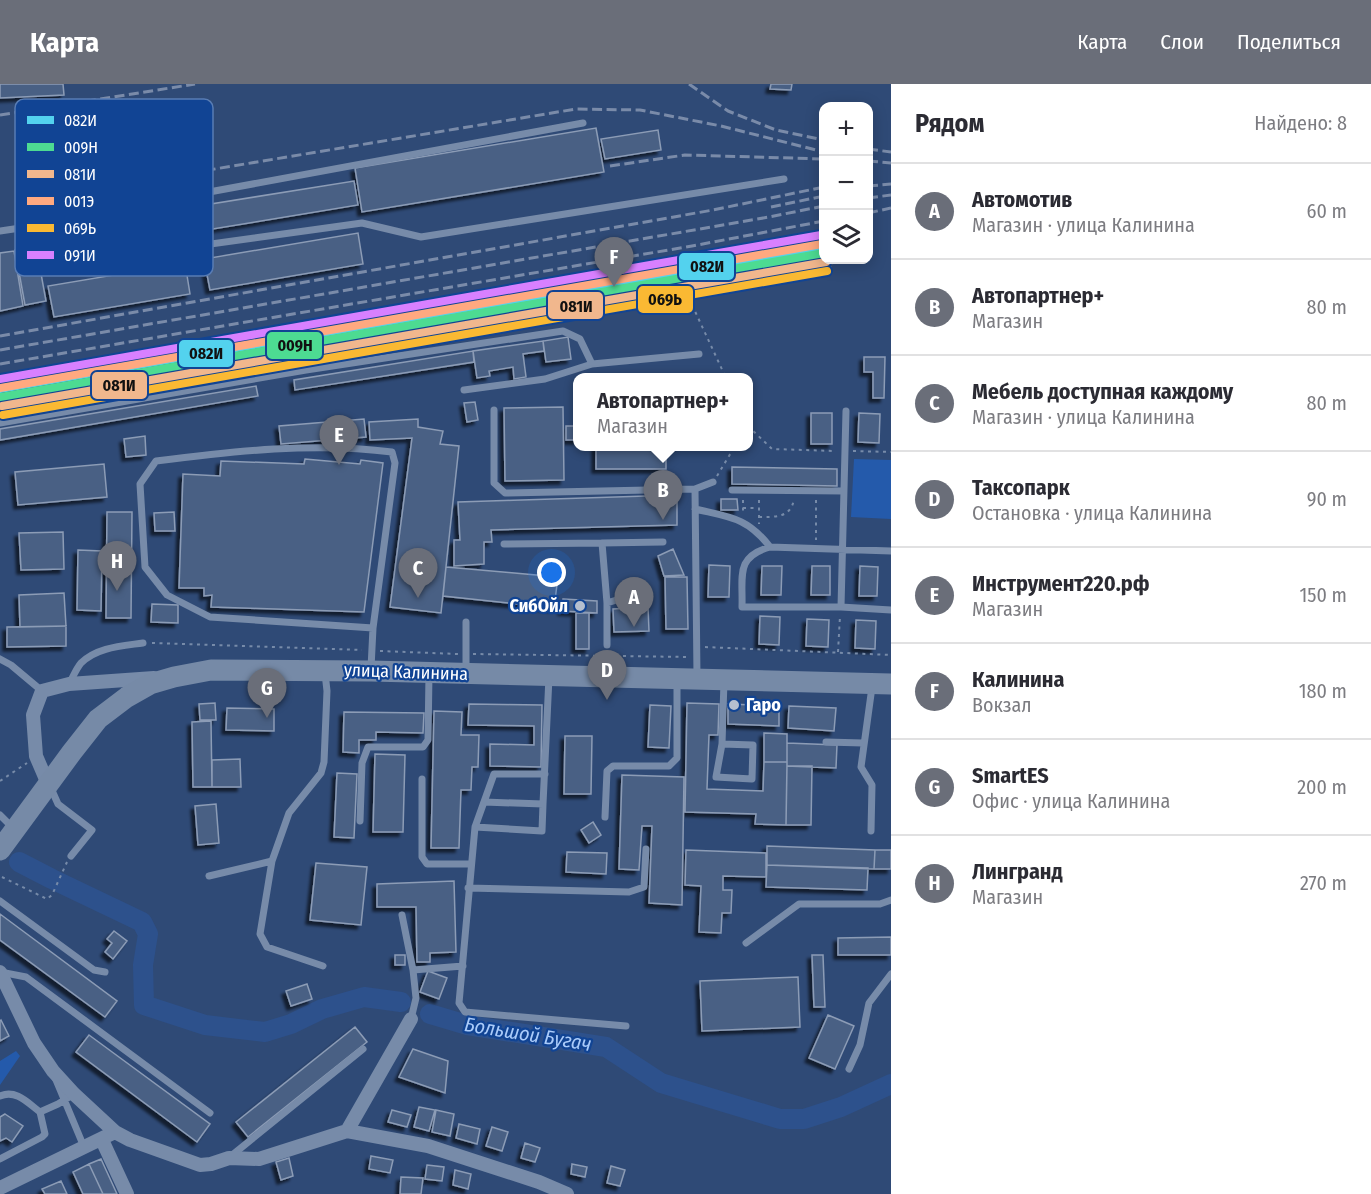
<!DOCTYPE html>
<html lang="ru">
<meta charset="utf-8">
<style>
body{margin:0;font-family:"Fira Sans Condensed",sans-serif;background:#f2f2f3;color:#2b2b33}
.controls{position:absolute;right:18px;top:18px;display:grid;overflow:hidden;border-radius:12px;box-shadow:0 3px 15px #0003}
.controls button{width:54px;height:54px;display:grid;place-items:center;padding:0;border:0;border-bottom:2px solid #e1e1e2;background:#fff;color:#2b2b33;font:30px sans-serif}
.you{position:absolute;left:552px;top:489px;width:21px;height:21px;margin:-15px;border:4px solid #fff;border-radius:50%;background:#1a73e8;box-shadow:0 0 0 9px #1a73e833}
.badge{display:grid;place-items:center;width:39px;height:39px;border-radius:50%;background:#6a6e79;color:#fff;font-size:20px;font-weight:700}
.pin{position:absolute;translate:-50% -50px;filter:drop-shadow(0 2px 3px #0008)}
.pin::after{content:'';position:absolute;top:32px;width:21px;height:18px;background:inherit;clip-path:polygon(0 0,100% 0,50% 100%)}
.popup{position:absolute;left:573px;top:289px;width:180px;height:78px;box-sizing:border-box;display:grid;place-content:center;border-radius:12px;background:#fff;filter:drop-shadow(0 2px 4px #0005);font-size:20px;white-space:nowrap;color:#7c7c81}
.popup b{font-size:22px;color:#2b2b33}
.popup::after{content:'';position:absolute;left:50%;top:100%;margin-left:-12px;border:12px solid transparent;border-top-color:#fff}
.list{margin:0;padding:0;list-style:none}
h2{display:flex;justify-content:space-between;align-items:center;height:78px;margin:0;padding:0 24px;font-size:26px}
h2 small{font-size:20px;font-weight:400;color:#7c7c81}
.list li{display:grid;grid-template-columns:39px 1fr auto;gap:18px;align-items:center;box-sizing:border-box;height:96px;padding:0 24px;border-top:2px solid #e1e1e2}
.list b{display:block;font-size:22px;white-space:nowrap}
.list p{margin:0;font-size:20px;white-space:nowrap;color:#7c7c81}
.list em{font-size:20px;font-style:normal;color:#7c7c81}
.icon{flex:none;width:33px;height:33px;fill:none;stroke:currentColor;stroke-width:2;stroke-linecap:round;stroke-linejoin:round}
.map{position:relative;flex:none;width:891px;height:1110px;overflow:hidden}
header{display:flex;align-items:center;gap:36px;box-sizing:border-box;height:84px;padding:0 30px;background:#6a6e79;color:#fff}
header strong{font-size:28px}
nav{display:flex;gap:33px;margin-inline-start:auto;font-size:21px}
main{display:flex}
aside{flex:1;background:#fff}
.map>svg:first-child{display:block}
</style>
<header>
<strong>Карта</strong>
<nav><a>Карта</a><a>Слои</a><a>Поделиться</a></nav>
</header>
<main>
<div class="map">
<svg width="891" height="1110" viewBox="0 0 891 1110">
<defs>
<filter id="shadow"><feDropShadow dx="-4" dy="4" stdDeviation="1.5" flood-color="#0009"/></filter>
</defs>
<rect width="100%" height="100%" fill="#2f4a76"/>
<path fill="#245aab" d="M854,375L891,376V435L851,433Z
M16,967L20,972L0,1001V977Z"/>
<g fill="none" stroke-linecap="round" stroke-linejoin="round">
<path stroke="#2d518c" stroke-width="20" d="M19,778L52,795L142,838L148,850L143,881L144,921L205,941L265,948L291,940L322,925L364,913L401,918
M430,930L467,941L606,963L661,999L780,1035H804L841,1023L891,1000"/>
</g>
<path fill="#4a6184" stroke="#8c9cb6" stroke-width="1.5" filter="url(#shadow)" d="M0,0H63L64,11L0,14Z
M771,0H792L791,6L770,5Z
M596,44L604,88L362,128L355,84Z
M658,46L661,66L605,75L601,55Z
M354,97L358,121L115,161L111,136Z
M358,149L363,180L210,206L204,175Z
M36,162L46,217L25,221L15,166Z
M14,167L23,222L0,227V169Z
M185,179L190,210L54,233L48,202Z
M568,253L571,275L546,278L543,257Z
M543,257L544,267L523,270L526,293L514,295L513,283L489,287L490,292L477,294L473,267Z
M473,267L474,278L295,306L294,296Z
M864,273H885L884,314H873V288H864Z
M256,302L258,312L0,356V345Z
M475,318L478,336L467,338L464,319Z
M563,323L564,396L505,397L504,324Z
M811,329H832V360H811Z
M859,329L880,330L879,359L858,358Z
M364,335L366,353L281,360L279,342Z
M418,335V343L443,347L440,360L459,362L441,529L390,523L412,354L370,356L369,338Z
M566,342H578V356H566Z
M145,352L146,371L126,373L124,355Z
M596,362H666V385H596Z
M305,375L360,380L361,376L383,379L364,528L211,523L212,511L204,512V504H179L183,390L220,392L221,377L304,380Z
M104,380L107,413L18,421L15,388Z
M732,383L837,385V402L732,400Z
M677,411V441L491,446L492,458H484V480L454,482V456H460L458,418Z
M721,415H737L738,426H721Z
M107,428H132L131,534H106Z
M174,428L175,447H155L154,429Z
M63,448L64,485L21,486L19,449Z
M673,465L684,491L664,492L658,472Z
M78,466L102,467L101,527L77,526Z
M709,481L730,482L729,513H708Z
M762,482H782L781,511H761Z
M812,482H830V511H811Z
M860,482L878,483L877,512H859Z
M446,483L558,493L554,524L443,512Z
M665,493H687L688,545H666Z
M64,509L66,542L20,543L19,511Z
M563,515L597,517V529L562,527Z
M152,520L178,521V539L151,538Z
M648,523L649,547L614,548L613,525Z
M576,529H589V565H576Z
M760,532L780,533L779,561L759,560Z
M807,535L829,536L828,563L806,562Z
M856,536L876,537L875,565L855,564Z
M66,542V562L7,563V543Z
M215,619L216,636H200L199,620Z
M687,619L719,620L718,651H709L707,705L763,707L764,678H787L786,741L755,740L756,730L685,728Z
M469,620L542,621L541,683L490,682V660L534,661V642L468,641Z
M728,620L779,622V642L728,640Z
M650,621L671,622L669,664L648,663Z
M789,622L836,624L834,647L788,644Z
M227,624L274,625V647L226,646Z
M434,627L462,628L461,651H479L478,683H472L471,706H461L459,764H431Z
M344,628L424,629L423,649L376,648V656H359V669L343,668Z
M211,637L212,703H193L192,638Z
M764,649L787,650V678H764Z
M565,652H592L591,710H564Z
M787,659L837,661L836,684L787,682Z
M375,670L405,671L403,748H373Z
M240,675L241,703H212V676Z
M787,682H812L811,741H786Z
M337,689L357,690L354,754L334,753Z
M622,691L684,693L682,821L649,819L652,742H642L639,786L619,785Z
M216,720L219,759L198,761L195,722Z
M593,738L601,751L589,759L581,746Z
M767,762L875,766L874,785L767,781Z
M686,766L766,769V793L723,792V806H732L731,829H722L721,849L699,848L701,802L685,801Z
M875,766H891V785H874Z
M567,768L607,769L606,790L566,788Z
M316,779L367,783L361,841L310,836Z
M767,781L868,784L867,806L766,803Z
M454,797L456,868L430,869V878H417L416,823H377V800Z
M0,830L117,917L105,933L0,856Z
M114,847L127,857L113,875L105,868L112,859L107,855Z
M891,853V871H838V854Z
M395,871H405V881H395Z
M812,871H823L825,923H814Z
M428,887L447,894L439,915L420,908Z
M798,893L800,943L702,947L700,897Z
M307,900L312,915L291,922L286,907Z
M828,931L854,942L835,985L809,974Z
M1,936L9,952L0,957V937Z
M355,943L367,958L248,1053L236,1038Z
M89,951L210,1040L197,1058L76,968Z
M413,965L448,977L445,1009L399,993Z
M419,1023L435,1026L429,1047L414,1043Z
M392,1026L411,1031L407,1043L388,1038Z
M436,1026L454,1030L450,1052L432,1048Z
M5,1030L23,1042L12,1058L6,1054L0,1057V1033Z
M459,1040L480,1045L477,1060L456,1054Z
M492,1043L508,1048L502,1067L486,1062Z
M525,1059L540,1064L535,1078L521,1074Z
M371,1072L393,1076L390,1089L369,1085Z
M289,1074L293,1092L281,1096L276,1078Z
M101,1075L117,1110H103L89,1080Z
M89,1080L103,1110H83L73,1088Z
M572,1080L587,1083L585,1093L571,1090Z
M427,1081L444,1083L442,1097L425,1095Z
M611,1082L625,1086L620,1102L607,1099Z
M455,1086L471,1090L468,1105L453,1101Z
M401,1093L423,1094L421,1110H400Z
M61,1097L67,1110H45L42,1105Z"/>
<g fill="none" stroke-linecap="round" stroke-linejoin="round">
<path stroke="#778ba9" stroke-width="2" stroke-dasharray="3 4.5" stroke-linecap="butt" d="M685,200L687,210L726,294
M437,225L790,163L824,155
M440,242L793,180L801,188L833,183L832,176
M748,342L772,365L835,367
M853,367L891,368
M717,392L732,367V362
M743,416V431
M759,416V440
M816,416V456
M743,424H758
M759,433C775,433 791,434 794,415
M152,559L362,566
M705,563L891,571
M380,567L458,570
M838,568L840,532
M473,570L689,573
M0,697L27,679
M2,793L47,815L52,811L67,778"/>
<path stroke="#778ba9" stroke-width="7" d="M47,140L106,127L583,39
M0,147L47,140L95,176L362,139L421,153L784,95
M464,306L545,295L592,280L699,270
M494,326V399L505,409L695,405L697,592
M0,339L306,286L563,247L580,255L592,280
M695,405L713,398
M732,406L844,407
M695,425C729,433 747,433 770,463
M602,459L663,458
M504,460L602,459L607,519V561
M891,467L770,463C735,473 743,492 742,523H841L891,526
M607,519L626,513
M841,523L846,327
M0,575L11,581L42,607
M371,584L373,544L395,379L392,368C315,358 234,367 156,377L140,400L145,483L167,511L210,533L373,544
M466,588V538
M69,600C73,593 76,585 81,579C97,563 122,562 143,559
M826,658L863,659
M722,660L753,661L752,695L716,693L722,660L724,597
M545,690H494L475,743L459,919L465,928L626,942
M422,695V773L427,780H471
M50,702L58,720L92,746L71,772
M484,718L543,720L549,593
M0,731L13,744
M605,733L607,687L613,682H669L677,674V599
M360,737L362,679L368,663H423L428,656L429,590
M475,743L542,747L543,720
M871,747L872,701L861,683L872,603
M209,792L272,777
M468,804L629,808L644,803L646,765
M0,817L94,886L105,888
M402,831L413,886
M746,859L799,820H880L891,816
M323,882L267,863L260,850L272,777L289,729L321,689L324,678L327,607L325,589
M0,888L26,893L210,1029
M411,935L416,914L413,886L463,882
M849,985L860,961L869,919L891,890
M56,996L84,1063
M0,1012C16,1005 28,1019 40,1028
M231,1072L363,965
M0,1075L42,1053L45,1050L40,1028L58,1020L74,1010"/>
<path stroke="#778ba9" stroke-width="14" d="M48,700L36,672L33,631L42,607L69,600L154,594
M0,888L34,959L53,987L74,1010L115,1048L130,1056L200,1081L211,1080L229,1074L259,1075L347,1047L411,935
M347,1047L428,1062L539,1098L567,1110
M102,1056L127,1110
M0,1104L115,1048"/>
<path stroke="#768aa7" stroke-width="21" d="M0,766L72,668L98,635L127,613L150,600L174,593L211,586L371,587L891,600"/>
<path stroke="#7a8ba9" stroke-width="3" stroke-dasharray="10 4.5" stroke-linecap="butt" d="M689,0L728,27L776,46L824,56
M0,31L195,0
M868,65L891,68
M868,77L891,79
M610,82L685,71L824,75
M868,102L891,100
M868,114L891,111
M34,115L576,25L640,26L721,42L824,68
M771,123L824,112
M868,129L891,124
M0,252L713,126L824,103
M0,266L769,133L824,122
M0,280L692,162L824,137"/>
<g stroke="#114494" stroke-width="12">
<path id="rail-1" d="M0,305L824,162"/>
</g>
<g stroke="#114494" stroke-width="12">
<path id="rail-2" d="M0,313L824,169"/>
</g>
<g stroke="#114494" stroke-width="12">
<path id="rail-3" d="M2,322L826,178"/>
</g>
<g stroke="#114494" stroke-width="12">
<path id="rail-4" d="M0,304L822,160"/>
</g>
<g stroke="#114494" stroke-width="12">
<path id="rail-5" d="M3,331L827,187"/>
</g>
<g stroke="#114494" stroke-width="12">
<path id="rail-6" d="M0,295L821,151"/>
</g>
<use href="#rail-1" stroke="#53d2ee" stroke-width="8"/>
<use href="#rail-2" stroke="#4ddb92" stroke-width="8"/>
<use href="#rail-3" stroke="#f1b78d" stroke-width="8"/>
<use href="#rail-4" stroke="#ffa980" stroke-width="8"/>
<use href="#rail-5" stroke="#fab933" stroke-width="8"/>
<use href="#rail-6" stroke="#d880ff" stroke-width="8"/>
</g>
<g fill="#b6c0cf" stroke="#114494" stroke-width="2">
<circle cx="580" cy="522" r="6"/>
<circle cx="734" cy="621" r="6"/>
</g>
<g text-anchor="middle" stroke-width="4.5" stroke-linejoin="round" paint-order="stroke">
<g font-size="18" font-weight="bold" fill="#fff" stroke="#114494" text-anchor="end">
<text x="568" y="528">СибОйл</text>
<text x="746" y="627" text-anchor="start">Гаро</text>
</g>
<g font-size="18" fill="#fff" stroke="#114494">
<text transform="translate(406 588) rotate(2)" y="6">улица Калинина</text>
</g>
<g font-size="20" font-style="italic" fill="#aacbfa" stroke="#114494">
<text transform="translate(528 950) rotate(9)" y="7">Большой Бугач</text>
</g>
</g>
<rect x="15" y="15" width="198" height="177" rx="9" fill="#114494" stroke="#587cb4" stroke-width="1.5"/>
<rect x="27" y="32" width="27" height="8" fill="#53d2ee"/>
<rect x="27" y="59" width="27" height="8" fill="#4ddb92"/>
<rect x="27" y="86" width="27" height="8" fill="#f1b78d"/>
<rect x="27" y="113" width="27" height="8" fill="#ffa980"/>
<rect x="27" y="140" width="27" height="8" fill="#fab933"/>
<rect x="27" y="167" width="27" height="8" fill="#d880ff"/>
<g font-size="16" fill="#fff">
<text x="64" y="42">082И</text>
<text x="64" y="69">009Н</text>
<text x="64" y="96">081И</text>
<text x="64" y="123">001Э</text>
<text x="64" y="150">069Ь</text>
<text x="64" y="177">091И</text>
</g>
<g stroke="#114494" stroke-width="2">
<rect x="678" y="168" width="57" height="29" rx="6" fill="#53d2ee"/>
<rect x="637" y="201" width="57" height="29" rx="6" fill="#fab933"/>
<rect x="547" y="207" width="57" height="29" rx="6" fill="#f1b78d"/>
<rect x="266" y="247" width="57" height="29" rx="6" fill="#4ddb92"/>
<rect x="178" y="255" width="56" height="29" rx="6" fill="#53d2ee"/>
<rect x="91" y="287" width="57" height="29" rx="6" fill="#f1b78d"/>
</g>
<g font-size="16" text-anchor="middle" font-weight="bold" fill="#111">
<text x="707" y="188">082И</text>
<text x="665" y="221">069Ь</text>
<text x="576" y="228">081И</text>
<text x="295" y="267">009Н</text>
<text x="206" y="275">082И</text>
<text x="119" y="307">081И</text>
</g>
</svg>
<div class="controls">
<button>+</button>
<button>−</button>
<button><svg class="icon" aria-label="layers" viewBox="0 0 24 24"><path d="M12 4l9 5-9 5-9-5zM3 14l9 5 9-5"/></svg></button>
</div>
<div class="you"></div>
<div class="pin badge" style="left:634px;top:543px">A</div>
<div class="pin badge" style="left:663px;top:436px">B</div>
<div class="popup"><b>Автопартнер+</b>Магазин</div>
<div class="pin badge" style="left:418px;top:514px">C</div>
<div class="pin badge" style="left:607px;top:616px">D</div>
<div class="pin badge" style="left:339px;top:381px">E</div>
<div class="pin badge" style="left:614px;top:203px">F</div>
<div class="pin badge" style="left:267px;top:634px">G</div>
<div class="pin badge" style="left:117px;top:507px">H</div>
</div>
<aside>
<h2>Рядом<small>Найдено: 8</small></h2>
<ul class="list">
<li><span class="badge">A</span><div><b>Автомотив</b><p>Магазин · улица Калинина</p></div><em>60 m</em></li>
<li><span class="badge">B</span><div><b>Автопартнер+</b><p>Магазин</p></div><em>80 m</em></li>
<li><span class="badge">C</span><div><b>Мебель доступная каждому</b><p>Магазин · улица Калинина</p></div><em>80 m</em></li>
<li><span class="badge">D</span><div><b>Таксопарк</b><p>Остановка · улица Калинина</p></div><em>90 m</em></li>
<li><span class="badge">E</span><div><b>Инструмент220.рф</b><p>Магазин</p></div><em>150 m</em></li>
<li><span class="badge">F</span><div><b>Калинина</b><p>Вокзал</p></div><em>180 m</em></li>
<li><span class="badge">G</span><div><b>SmartES</b><p>Офис · улица Калинина</p></div><em>200 m</em></li>
<li><span class="badge">H</span><div><b>Лингранд</b><p>Магазин</p></div><em>270 m</em></li>
</ul>
</aside>
</main>
